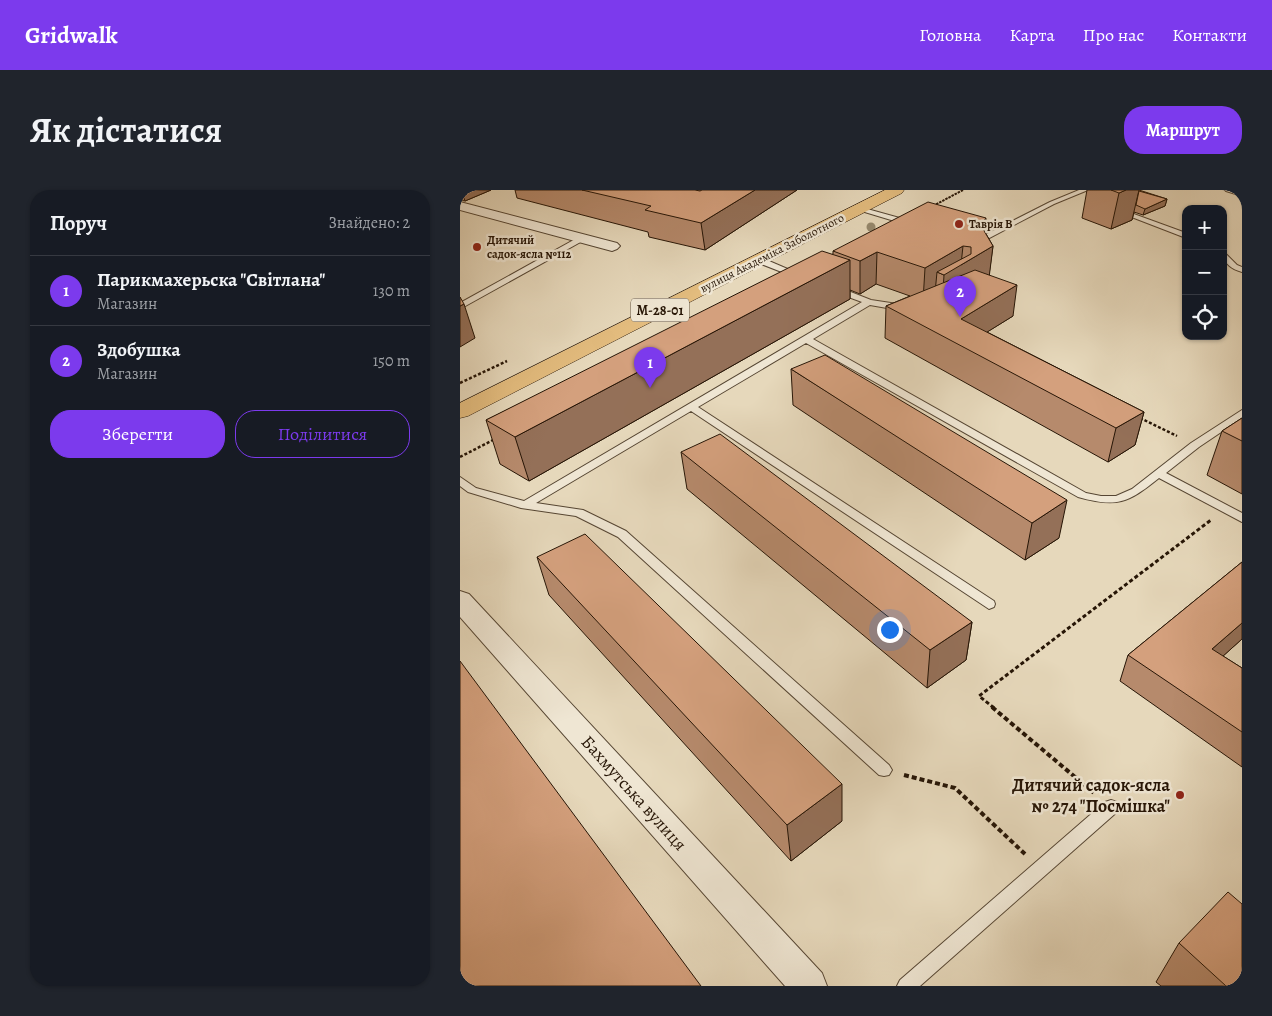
<!DOCTYPE html>
<html lang="uk">
<meta charset="utf-8">
<style>
body{margin:0;font-family:Alegreya,serif;background:#20242c;color:#f1f3f6}
.controls{position:absolute;right:15px;top:15px;display:grid;overflow:hidden;border-radius:10px;box-shadow:0 1px 4px #0004}
.controls button{width:45px;height:45px;display:grid;place-items:center;padding:0;border:0;border-bottom:1px solid #363941;background:#171b24;color:#f1f3f6;font:25px sans-serif}
.you{position:absolute;left:429px;top:439px;width:18px;height:18px;margin:-12px;border:4px solid #fff;border-radius:50%;background:#1a73e8;box-shadow:0 0 0 8px #1a73e833}
.badge{display:grid;place-items:center;width:32px;height:32px;border-radius:50%;background:#7c3aed;color:#fff;font-size:16px;font-weight:700}
.pin{position:absolute;translate:-50% -41px;filter:drop-shadow(0 1px 2px #0008)}
.pin::after{content:'';position:absolute;top:26px;width:18px;height:15px;background:inherit;clip-path:polygon(0 0,100% 0,50% 100%)}
.list{margin:0;padding:0;list-style:none}
h2{display:flex;justify-content:space-between;align-items:center;height:65px;margin:0;padding:0 20px;font-size:21px}
h2 small{font-size:16px;font-weight:400;color:#9ea1a6}
.list li{display:grid;grid-template-columns:32px 1fr auto;gap:15px;align-items:center;box-sizing:border-box;height:70px;padding:0 20px;border-top:1px solid #363941}
.list b{display:block;font-size:19px;white-space:nowrap}
.list p{margin:0;font-size:16px;white-space:nowrap;color:#9ea1a6}
.list em{font-size:16px;font-style:normal;color:#9ea1a6}
.actions{display:flex;gap:10px;padding:15px 20px}
.actions a{flex:1;padding:11px 0;border:1px solid #7c3aed;border-radius:20px;text-align:center;font-size:18px;color:#7c3aed}
.actions .main{background:#7c3aed;color:#fff}
.icon{flex:none;width:28px;height:28px;fill:none;stroke:currentColor;stroke-width:2;stroke-linecap:round;stroke-linejoin:round}
.map{position:relative;flex:none;width:782px;height:796px;overflow:hidden;border-radius:20px}
header{display:flex;align-items:center;gap:30px;box-sizing:border-box;height:70px;padding:0 25px;background:#7c3aed;color:#fff}
header strong{font-size:24px}
nav{display:flex;gap:28px;margin-inline-start:auto;font-size:18px}
.intro{display:flex;align-items:center;justify-content:space-between;box-sizing:border-box;height:120px;padding:0 30px}
h1{margin:0;font-size:35px}
.button{padding:12px 22px;border-radius:20px;background:#7c3aed;color:#fff;font-size:18px;font-weight:700}
main{display:flex;gap:30px;padding:0 30px}
aside{flex:1;background:#171b24;border-radius:20px;box-shadow:0 1px 4px #0004}
.map>svg:first-child{display:block}
</style>
<header>
<strong>Gridwalk</strong>
<nav><a>Головна</a><a>Карта</a><a>Про нас</a><a>Контакти</a></nav>
</header>
<div class="intro"><h1>Як дістатися</h1><a class="button">Маршрут</a></div>
<main>
<aside>
<h2>Поруч<small>Знайдено: 2</small></h2>
<ul class="list">
<li><span class="badge">1</span><div><b>Парикмахерьска &quot;Світлана&quot;</b><p>Магазин</p></div><em>130 m</em></li>
<li><span class="badge">2</span><div><b>Здобушка</b><p>Магазин</p></div><em>150 m</em></li>
</ul>
<div class="actions"><a class="main">Зберегти</a><a>Поділитися</a></div>
</aside>
<div class="map">
<svg width="782" height="796" viewBox="0 0 782 796">
<rect width="100%" height="100%" fill="#e6d8bb"/>
<filter id="stains"><feTurbulence type="fractalNoise" baseFrequency=".004" numOctaves="4"/><feColorMatrix values="0 0 0 0 .2 0 0 0 0 .09 0 0 0 0 .02 0 0 0 .5 -.17"/></filter>
<radialGradient id="worn" r=".72"><stop offset=".6" stop-color="#630" stop-opacity="0"/><stop offset="1" stop-color="#630" stop-opacity=".3"/></radialGradient>
<g fill="none" stroke-linecap="round" stroke-linejoin="round">
<g stroke="#564633" stroke-width="2">
<path id="lane" d="M619,0H628L594,14L516,55L509,53L590,12Z
M765,0L782,2V6L766,1Z
M400,17L454,32L455,34L451,36L398,20L396,19Z
M656,19H660L726,43V48L656,21Z
M119,47L126,49L0,119V113Z
M763,61L777,75L782,77V82C771,79 763,73 763,61Z
M296,68H302L344,86L337,88L296,72Z
M372,97H378L411,110L444,115L448,118L444,121L410,115L353,149L626,303L641,306H656L672,299L731,253L782,220V228L739,257L706,283L782,323V332L699,288C668,313 657,318 618,307L346,153L238,217L534,411L535,414L534,417L529,419L231,221L76,313L123,320L166,341L429,575L432,580L429,585L424,586L419,585L158,347L116,326L61,318L8,302L0,296V287L16,298L64,311L402,112L372,101Z
M651,610L657,612L659,617L657,622L460,796H437L440,790L645,612Z"/>
</g>
<g stroke="#564633" stroke-width="2">
<path id="street" d="M0,12L157,53L160,56L157,59L152,61L0,20Z
M0,401L9,404L362,783L367,796H325L0,427Z"/>
</g>
<g stroke="#261506" stroke-width="1">
<path id="highway" d="M425,0H444L442,3L8,226L0,228V213Z"/>
</g>
<path stroke="#261506" stroke-width="2" stroke-dasharray="2.5 1" stroke-linecap="butt" d="M473,16L503,0"/>
<path stroke="#261506" stroke-width="2.5" stroke-dasharray="3 2" stroke-linecap="butt" d="M0,193L47,171
M680,228L717,246
M0,267L35,249"/>
<path stroke="#261506" stroke-width="3" stroke-dasharray="4 2.5" stroke-linecap="butt" d="M534,518L519,506L751,330"/>
<path stroke="#261506" stroke-width="4" stroke-dasharray="5 3" stroke-linecap="butt" d="M532,517L634,603
M444,585L495,598L565,664"/>
<use href="#lane" fill="#efe6d3" fill-rule="evenodd"/>
<use href="#street" fill="#efe6d3" fill-rule="evenodd"/>
<use href="#highway" fill="#e3bc7e" fill-rule="evenodd"/>
</g>
<circle fill="#95886d" cx="411" cy="37" r="4.5"/>
<path fill="#b68a6c" stroke="#261506" d="M0,0H31L5,11L0,10Z
M55,0H337L245,60L189,47L188,42L57,8Z
M627,0H679L707,9L705,16L683,25L674,22L672,30L651,39L622,28Z
M525,42L533,56L529,85L553,126L527,142L684,222L675,255L648,272L425,148L426,116L450,106L416,94L400,104L390,100V109L69,291L40,274L26,230L373,64V61Z
M331,179L599,348L565,370L333,215Z
M782,228V304L747,285L762,241Z
M221,262L512,432L506,470L467,498L227,299Z
M77,367L382,631L331,671L89,405Z
M782,372V449L763,466L782,478V577L660,491L668,465Z
M719,753L782,796H701L696,792Z"/>
<path fill="#947058" stroke="#261506" d="M1,0H31L5,11Z
M295,0H337L245,60L241,33Z
M666,0H679L672,30L651,39L659,3Z
M707,9L705,16L683,25L685,19Z
M526,28L523,59L520,34Z
M503,56L501,75L533,56L529,88L482,118L484,85L477,82L475,103L463,111L465,78Z
M417,62L416,94L400,104V71Z
M390,70V109L69,291L55,247Z
M557,95L553,126L503,157L501,129Z
M4,114L15,148L0,157V116Z
M684,222L675,255L648,272L656,238Z
M607,310L599,348L565,370L572,333Z
M512,432L506,470L467,498L470,460Z
M782,433V449L741,486L752,459Z
M382,594V631L331,671L327,635Z"/>
<path fill="#d4a07d" stroke="#261506" d="M122,0H235L240,1L242,0H295L241,33L185,20L191,16Z
M651,0H666L659,3Z
M679,1L707,9L685,19L676,15Z
M468,12L526,28L520,34L533,56L484,85L477,82L511,64V57L503,56L465,78L417,62L400,71L373,61Z
M362,61L390,70L55,247L26,230Z
M515,80L557,95L501,129L684,222L656,238L426,116Z
M0,107L4,114L0,116Z
M365,165L607,310L572,333L331,179Z
M782,228V251L762,241Z
M260,244L512,432L470,460L221,262Z
M125,344L382,594L327,635L77,367Z
M782,372V433L752,459L782,478V542L668,465Z
M0,471L241,796H0Z
M768,702L782,714V796H766L719,753Z"/>
<g fill="#8f2418" stroke="#efe6d3" stroke-width="2">
<circle cx="499" cy="34" r="5"/>
<circle cx="17" cy="57" r="5"/>
<circle cx="720" cy="605" r="5"/>
</g>
<g text-anchor="middle" stroke-width="5" stroke-linejoin="round" paint-order="stroke">
<g font-size="12" font-weight="bold" fill="#261506" stroke="#efe6d3" text-anchor="start">
<text x="509" y="38">Таврія В</text>
<text x="27" y="54">Дитячий<tspan x="27" dy="14">садок-ясла №112</tspan></text>
</g>
<g font-size="12" fill="#261506" stroke="#efe6d3">
<text transform="translate(312 63) rotate(-27)" y="4">вулиця Академіка Заболотного</text>
</g>
<rect fill="#efe6d3" stroke="#625444" stroke-width="1" x="171" y="108.5" width="58" height="23" rx="4"/>
<g font-size="14" font-weight="bold" fill="#261506">
<text x="200" y="125">М-28-01</text>
</g>
<g font-size="18" font-weight="bold" fill="#261506" stroke="#efe6d3" text-anchor="end">
<text x="710" y="601">Дитячий садок-ясла<tspan x="710" dy="21">№ 274 "Посмішка"</tspan></text>
</g>
<g font-size="18" fill="#261506" stroke="#efe6d3">
<text transform="translate(174 603) rotate(48)" y="6">Бахмутська вулиця</text>
</g>
</g>
<rect width="100%" height="100%" filter="url(#stains)"/>
<rect width="100%" height="100%" fill="url(#worn)"/>
</svg>
<div class="controls">
<button>+</button>
<button>−</button>
<button><svg class="icon" aria-label="locate" viewBox="0 0 24 24"><circle cx="12" cy="12" r="6"/><path d="M12 2v4M12 18v4M2 12h4M18 12h4"/></svg></button>
</div>
<div class="you"></div>
<div class="pin badge" style="left:190px;top:198px">1</div>
<div class="pin badge" style="left:500px;top:127px">2</div>
</div>
</main>
